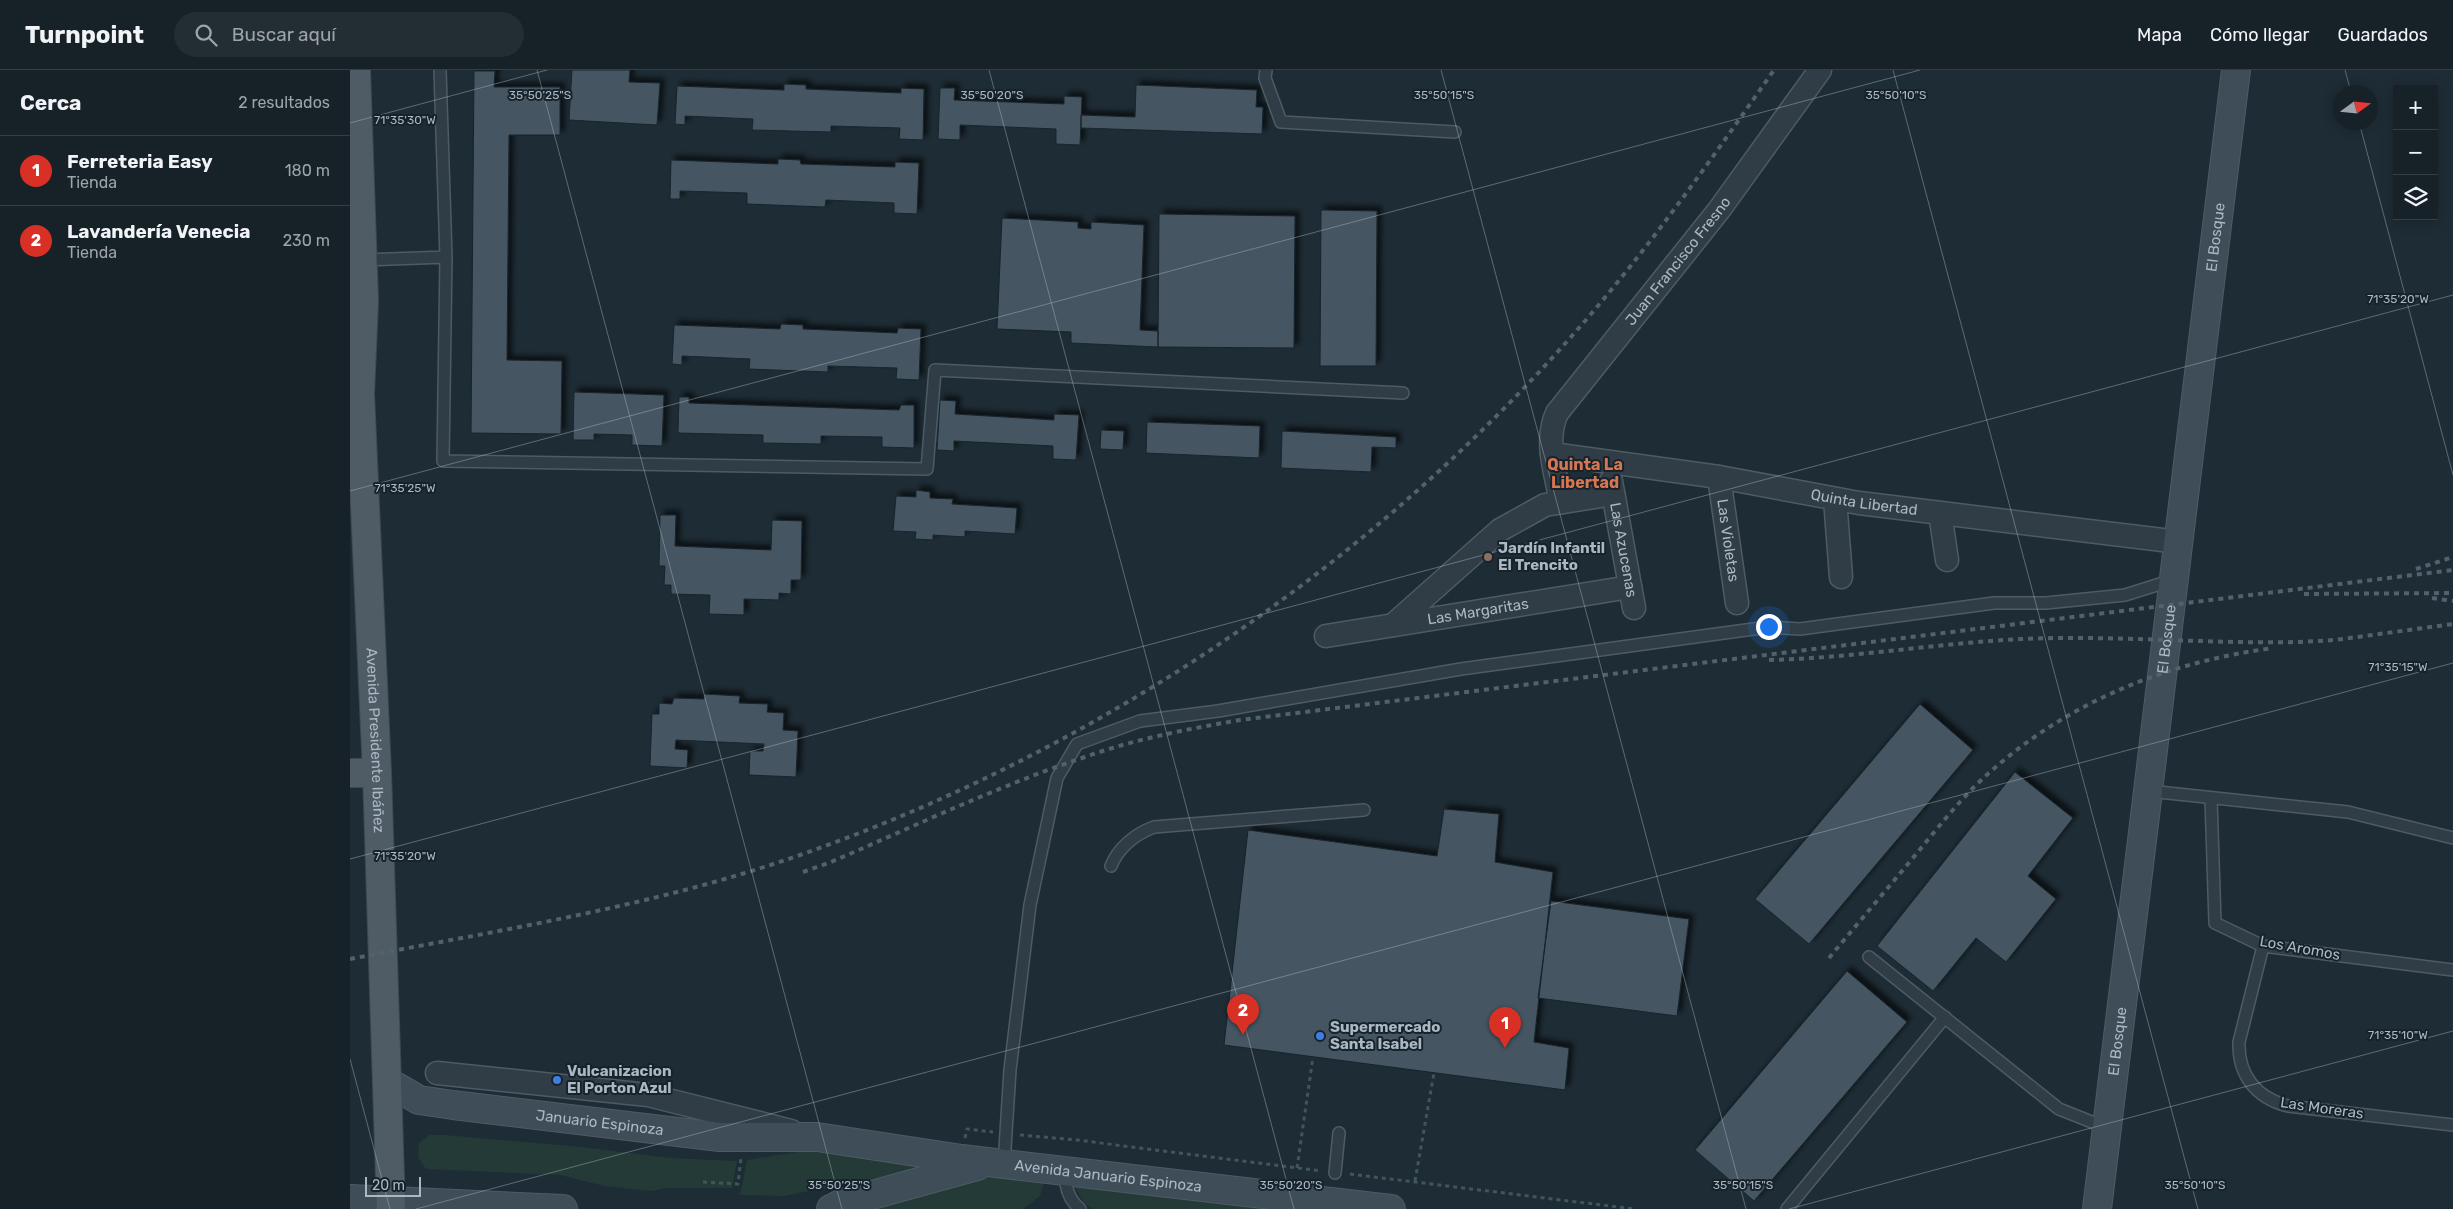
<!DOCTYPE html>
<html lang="es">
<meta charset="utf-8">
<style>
body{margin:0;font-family:Rubik,sans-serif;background:#232e34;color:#f1f3f6}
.controls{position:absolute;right:15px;top:15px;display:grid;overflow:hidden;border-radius:0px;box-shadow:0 2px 12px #0003}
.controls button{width:45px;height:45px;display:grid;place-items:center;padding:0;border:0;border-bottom:1px solid #353e45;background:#162128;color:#f1f3f6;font:25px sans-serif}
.compass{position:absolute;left:1983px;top:15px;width:45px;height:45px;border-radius:50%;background:#162128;box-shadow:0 2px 12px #0003;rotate:75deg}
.scale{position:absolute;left:15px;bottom:12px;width:56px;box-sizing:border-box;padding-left:5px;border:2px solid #aab8c4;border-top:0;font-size:14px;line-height:18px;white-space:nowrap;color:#aab8c4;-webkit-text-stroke:4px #17222a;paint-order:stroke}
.you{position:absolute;left:1418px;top:556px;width:18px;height:18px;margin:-12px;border:4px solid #fff;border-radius:50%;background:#1a73e8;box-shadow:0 0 0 8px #1a73e833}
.badge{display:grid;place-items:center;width:32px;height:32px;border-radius:50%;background:#d93025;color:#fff;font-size:16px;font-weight:700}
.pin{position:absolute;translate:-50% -41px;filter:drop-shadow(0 1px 2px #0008)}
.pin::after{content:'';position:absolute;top:26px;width:18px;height:15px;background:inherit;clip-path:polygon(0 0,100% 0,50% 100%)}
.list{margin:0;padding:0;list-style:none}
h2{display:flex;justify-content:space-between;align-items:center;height:65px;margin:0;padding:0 20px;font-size:21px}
h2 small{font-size:16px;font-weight:400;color:#9ea3a8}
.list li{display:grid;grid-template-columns:32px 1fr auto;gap:15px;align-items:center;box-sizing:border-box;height:70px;padding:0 20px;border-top:1px solid #353e45}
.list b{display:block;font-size:19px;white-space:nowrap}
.list p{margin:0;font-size:16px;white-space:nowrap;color:#9ea3a8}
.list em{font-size:16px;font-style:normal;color:#9ea3a8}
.icon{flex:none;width:28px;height:28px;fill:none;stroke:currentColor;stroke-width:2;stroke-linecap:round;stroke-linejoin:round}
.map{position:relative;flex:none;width:2103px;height:1139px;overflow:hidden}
header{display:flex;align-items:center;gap:30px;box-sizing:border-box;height:70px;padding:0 25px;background:#162128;border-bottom:1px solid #353e45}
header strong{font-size:24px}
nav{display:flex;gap:28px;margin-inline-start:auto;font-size:18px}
.search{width:350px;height:45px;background:#232e34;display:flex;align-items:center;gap:12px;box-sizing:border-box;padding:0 18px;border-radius:28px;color:#9ea3a8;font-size:19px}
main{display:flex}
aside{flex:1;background:#162128}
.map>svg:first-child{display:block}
</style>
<header>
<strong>Turnpoint</strong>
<div class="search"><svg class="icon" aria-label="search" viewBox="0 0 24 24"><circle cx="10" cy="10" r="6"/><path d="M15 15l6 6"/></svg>Buscar aquí</div>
<nav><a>Mapa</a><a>Cómo llegar</a><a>Guardados</a></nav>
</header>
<main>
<aside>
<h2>Cerca<small>2 resultados</small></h2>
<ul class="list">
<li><span class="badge">1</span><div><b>Ferreteria Easy</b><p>Tienda</p></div><em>180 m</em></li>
<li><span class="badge">2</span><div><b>Lavandería Venecia</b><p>Tienda</p></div><em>230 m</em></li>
</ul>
</aside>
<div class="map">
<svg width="2103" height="1139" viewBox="0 0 2103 1139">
<defs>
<filter id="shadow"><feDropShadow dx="4.5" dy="-4.5" stdDeviation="2.5" flood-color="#0009"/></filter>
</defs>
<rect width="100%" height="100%" fill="#1e2c35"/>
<path fill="#233a37" d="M79,1065H95L232,1077L320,1088L387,1091L382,1118H316L301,1121L254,1116L210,1105L76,1099L68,1087L69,1073Z
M454,1081L593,1095L434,1126L390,1125L397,1090Z
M659,1105L695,1109L690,1126L673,1139H486L600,1112Z
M723,1113L953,1139H743L734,1133Z"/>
<path fill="#455662" stroke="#19242c" filter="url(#shadow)" d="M222,0H280L279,12L310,13L307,55L219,50Z
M124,1H145L144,17H210V65H159L157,290L212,291L211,364L121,363Z
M434,14L456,15V19L551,23V18L574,19L573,70L549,69L550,58L481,56V62L402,60L403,49L335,46V55L325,54L327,16L434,20Z
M786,15L907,20L906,37H913L912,64L731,58V45L785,47Z
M590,18H605L604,30L714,34V26L732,27L730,75L706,74V59L610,55V70L588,69Z
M428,89L450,90L451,94L545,97V92L569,93L567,144L544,143V133L476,130L475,137L397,134V123L330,121V129H320L321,90L428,94Z
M971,140L1027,141L1026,296H970Z
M809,144L945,146L944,278L808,277Z
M652,148L728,152V158L741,159V152L794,155L790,260L808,261V277L721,273V262L647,259Z
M431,254L453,255V259L547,263L548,258L571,259L569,310L546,309L547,298L478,296V302L399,299L400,289L332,286V295L322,294L324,255L430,259Z
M224,322L314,325L312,376L282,375V365L244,364V370H223Z
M329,327H339V333L549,340L551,335H564V378L532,377V367L471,366V374L413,373V365L328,363Z
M590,330L606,331L605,344L704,350V344L729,345L726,390L703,389V376L604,371V381L587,380Z
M797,352L910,356L909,388L796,383Z
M751,360L774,361L773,380L750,379Z
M932,361L1046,367V378L1022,377L1021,402L931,398Z
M566,420L580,422V428L603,429L602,434L667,438L665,464L615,461V467L583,465V470L565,469L566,462L543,461L546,426L566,427Z
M310,445H326L325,476L421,480L422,450L452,451L451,510H441V524L429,523V530L394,529V545L359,544L360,525L321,524V515H314L315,496H309Z
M354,624L390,626L389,633L418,634L417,642L434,643L433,660L448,661L446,707L399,705L400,681H413L414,674L326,670L325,679L338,680L337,698L300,696L302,644H309V633L322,634L324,628L354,629Z
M1570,634L1623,680L1459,874L1405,829Z
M1665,702L1723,748L1678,806L1706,829L1656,892L1626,868L1583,921L1527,876Z
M1094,739L1149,744L1145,792L1203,802L1184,972L1219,978L1215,1020L874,975L898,760L1087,786Z
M1201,831L1339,849L1327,946L1188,928Z
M1497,901L1557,952L1404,1131L1345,1080Z"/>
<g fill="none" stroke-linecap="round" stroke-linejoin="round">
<g stroke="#4e5b64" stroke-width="14">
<path id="lane" d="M916,0L915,8L931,52L1105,62
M96,187L93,391L577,399L585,300L1053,323
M13,190L96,187L90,0
M1799,721L1998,742L2103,768
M1861,728L1865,853L1913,876L2103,900
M761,796C768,778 785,764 804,757L1014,740
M1913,876L1889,972C1888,1005 1906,1028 1938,1036L2103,1055
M1519,887L1709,1039L1757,1058
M654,1094L660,1000L680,835L707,708L727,674L790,651L868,641L1111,599L1418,557L1450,559L1644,533H1696L1775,525L1823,510
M714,1100C716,1116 717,1128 730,1139
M985,1103L989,1063
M1437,1139L1595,947"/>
</g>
<g stroke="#4e5b64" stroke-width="25">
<g id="street">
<path id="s1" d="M1202,384L1369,407L1509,433L1829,472"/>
<path id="s2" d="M1369,407L1387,533"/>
<path id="s3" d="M1261,411L1284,538"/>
<path d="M1485,429L1491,507"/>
<path id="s4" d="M1211,432C1206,404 1194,371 1207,343L1369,140L1470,0"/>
<path d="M1590,443L1597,490"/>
<path d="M1043,555L1150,460L1195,435L1263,424"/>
<path id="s5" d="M976,566L1280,517"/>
<path d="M87,1003L298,1025L441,1061"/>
</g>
</g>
<g stroke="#4e5b64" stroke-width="30">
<g id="secondary">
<path id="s6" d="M38,1012L69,1030L103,1035L370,1067H467L612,1089L1041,1139"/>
<path d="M0,1129L213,1139"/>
<path d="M481,1139L493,1133L627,1096"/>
<path id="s7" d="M1747,1139L1886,0"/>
</g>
</g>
<g stroke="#3d4952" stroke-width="30">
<g id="primary">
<path id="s8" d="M6,0L14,231L10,324L27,703L41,1139"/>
<path d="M0,703H27"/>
</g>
</g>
<path stroke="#415757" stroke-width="3" stroke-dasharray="4 4" stroke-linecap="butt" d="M670,1065L727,1070L971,1101
M615,1068L617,1059L643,1062
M947,1098L963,987
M1000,1104L1284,1139
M1065,1111L1084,1003
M353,1112L388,1114L391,1088"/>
<use href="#lane" stroke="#313d46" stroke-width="11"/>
<use href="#street" stroke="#313d46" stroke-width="22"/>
<use href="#secondary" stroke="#3f4d59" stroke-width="28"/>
<use href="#primary" stroke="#4f5c66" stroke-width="28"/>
<path stroke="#52626d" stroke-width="4" stroke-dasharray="5 5" stroke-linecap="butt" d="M2066,499L2103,487
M1954,524L2103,523
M2082,528L2103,531
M1419,590C1504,588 1588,573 1672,569C1764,565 1857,574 1949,572L1985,570L2103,554
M453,802L481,792C565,756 648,716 735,687C785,669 838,659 890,650L2103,500
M1479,888C1508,853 1538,818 1567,783C1586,760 1605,736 1626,715C1708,636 1811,593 1923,578
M0,889C151,860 305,836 450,785C753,679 1032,488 1241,244C1307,167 1365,84 1424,0"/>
</g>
<path fill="none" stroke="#aab8c4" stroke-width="1" stroke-opacity="0.45" d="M187,0L492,1139M639,0L944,1139M1091,0L1396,1139M1543,0L1848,1139M1995,0L2001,22M2009,52L2103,405M0,53L197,0M0,421L1570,0M0,789L2103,225M0,989L40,1139M66,1139L2103,593M1439,1139L2103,961"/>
<circle fill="#8d6e63" stroke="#17222a" stroke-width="2" cx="1138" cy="487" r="5"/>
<g fill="#3f7fe0" stroke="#17222a" stroke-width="2">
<circle cx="970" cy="966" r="5"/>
<circle cx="207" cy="1010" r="5"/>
</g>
<g text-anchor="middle" stroke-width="4" stroke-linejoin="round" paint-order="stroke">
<g font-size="15" fill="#aab8c4" stroke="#17222a">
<text dy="5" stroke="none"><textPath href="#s7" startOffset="979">El Bosque</textPath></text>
<text dy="5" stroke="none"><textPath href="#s4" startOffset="285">Juan Francisco Fresno</textPath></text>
<text dy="5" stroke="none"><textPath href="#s1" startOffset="316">Quinta Libertad</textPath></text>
<text dy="5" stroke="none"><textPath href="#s2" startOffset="64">Las Violetas</textPath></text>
<text dy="5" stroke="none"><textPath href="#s3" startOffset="70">Las Azucenas</textPath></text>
<text dy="5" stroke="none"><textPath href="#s5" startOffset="154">Las Margaritas</textPath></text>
<text dy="5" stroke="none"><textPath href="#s7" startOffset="574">El Bosque</textPath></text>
<text dy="5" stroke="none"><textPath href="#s8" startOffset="671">Avenida Presidente Ibáñez</textPath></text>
<text transform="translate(1950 878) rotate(10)" y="5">Los Aromos</text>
<text dy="5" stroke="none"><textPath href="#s7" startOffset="169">El Bosque</textPath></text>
<text transform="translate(1972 1038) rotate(8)" y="5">Las Moreras</text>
<text dy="5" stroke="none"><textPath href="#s6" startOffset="218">Januario Espinoza</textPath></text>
<text dy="5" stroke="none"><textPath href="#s6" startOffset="730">Avenida Januario Espinoza</textPath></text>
</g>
<g font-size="15" font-weight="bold" fill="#aab8c4" stroke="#17222a" text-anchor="start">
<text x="1148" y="483">Jardín Infantil<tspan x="1148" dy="17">El Trencito</tspan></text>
<text x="980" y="962">Supermercado<tspan x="980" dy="17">Santa Isabel</tspan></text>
<text x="217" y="1006">Vulcanizacion<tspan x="217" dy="17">El Porton Azul</tspan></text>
</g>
<g font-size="16" font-weight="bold" fill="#d67652" stroke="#17222a">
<text x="1235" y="400">Quinta La<tspan x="1235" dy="18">Libertad</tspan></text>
</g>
</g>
<g font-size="12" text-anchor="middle" fill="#aab8c4" stroke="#17222a" stroke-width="4" stroke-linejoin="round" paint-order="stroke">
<text x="190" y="29">35°50'25"S</text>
<text x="642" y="29">35°50'20"S</text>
<text x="1094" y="29">35°50'15"S</text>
<text x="1546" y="29">35°50'10"S</text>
<text x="55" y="54">71°35'30"W</text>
<text x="2048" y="233">71°35'20"W</text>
<text x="55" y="422">71°35'25"W</text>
<text x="2048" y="601">71°35'15"W</text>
<text x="55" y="790">71°35'20"W</text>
<text x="2048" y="969">71°35'10"W</text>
<text x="489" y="1119">35°50'25"S</text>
<text x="941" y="1119">35°50'20"S</text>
<text x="1393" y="1119">35°50'15"S</text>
<text x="1845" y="1119">35°50'10"S</text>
</g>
</svg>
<div class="controls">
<button>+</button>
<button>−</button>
<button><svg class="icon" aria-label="layers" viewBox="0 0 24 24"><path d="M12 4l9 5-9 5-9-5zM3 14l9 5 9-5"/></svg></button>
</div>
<svg class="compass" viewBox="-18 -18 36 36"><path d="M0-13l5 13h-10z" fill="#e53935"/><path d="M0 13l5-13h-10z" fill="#9ea3a8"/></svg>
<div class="scale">20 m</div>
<div class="you"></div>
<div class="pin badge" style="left:1155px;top:978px">1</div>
<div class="pin badge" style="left:893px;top:965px">2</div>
</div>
</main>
